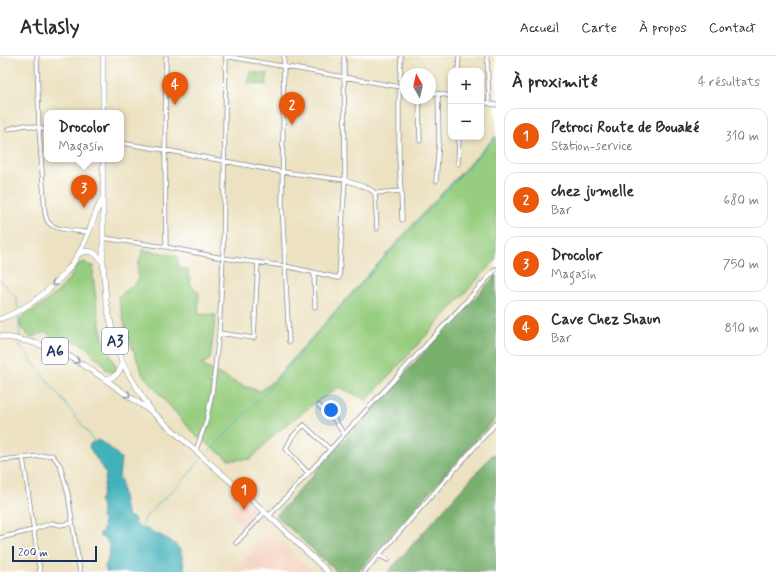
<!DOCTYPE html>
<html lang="fr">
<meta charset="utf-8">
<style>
body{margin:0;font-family:Mynerve,sans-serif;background:#f2f2f3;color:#2b2b33}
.controls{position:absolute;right:12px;top:12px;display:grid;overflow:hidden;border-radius:8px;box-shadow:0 2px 6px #0003}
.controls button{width:36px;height:36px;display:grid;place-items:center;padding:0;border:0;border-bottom:1px solid #e1e1e2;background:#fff;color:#2b2b33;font:20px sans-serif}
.compass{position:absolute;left:400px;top:12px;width:36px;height:36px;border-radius:50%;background:#fff;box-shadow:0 2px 6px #0003;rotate:352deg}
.scale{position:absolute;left:12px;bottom:10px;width:85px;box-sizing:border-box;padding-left:4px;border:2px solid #1b2f5e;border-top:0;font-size:11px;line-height:14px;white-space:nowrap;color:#1b2f5e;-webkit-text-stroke:3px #fff;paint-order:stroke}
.you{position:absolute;left:331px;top:354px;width:14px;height:14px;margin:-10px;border:3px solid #fff;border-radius:50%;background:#1a73e8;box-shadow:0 0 0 6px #1a73e833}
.badge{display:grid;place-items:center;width:26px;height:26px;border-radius:50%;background:#ea580c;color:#fff;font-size:13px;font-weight:700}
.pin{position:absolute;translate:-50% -33px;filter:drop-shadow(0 1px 2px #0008)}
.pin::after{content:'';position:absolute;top:21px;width:14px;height:12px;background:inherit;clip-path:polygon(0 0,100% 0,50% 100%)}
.popup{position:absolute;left:44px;top:54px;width:80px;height:52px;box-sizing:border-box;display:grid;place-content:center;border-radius:8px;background:#fff;filter:drop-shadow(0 1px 3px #0005);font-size:13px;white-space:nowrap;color:#7c7c81}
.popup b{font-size:15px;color:#2b2b33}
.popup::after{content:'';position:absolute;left:50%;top:100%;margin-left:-8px;border:8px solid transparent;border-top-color:#fff}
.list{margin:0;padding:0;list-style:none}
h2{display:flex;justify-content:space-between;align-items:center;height:52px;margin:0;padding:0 16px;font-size:17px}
h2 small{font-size:13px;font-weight:400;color:#7c7c81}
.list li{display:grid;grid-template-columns:26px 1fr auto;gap:12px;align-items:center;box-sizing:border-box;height:56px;margin:0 8px 8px;padding:0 8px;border:1px solid #e1e1e2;border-radius:12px}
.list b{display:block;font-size:15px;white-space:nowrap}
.list p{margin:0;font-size:13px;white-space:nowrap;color:#7c7c81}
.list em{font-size:13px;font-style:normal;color:#7c7c81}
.map{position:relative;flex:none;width:496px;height:516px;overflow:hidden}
header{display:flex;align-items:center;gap:24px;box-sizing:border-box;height:56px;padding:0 20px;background:#fff;border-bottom:1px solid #e1e1e2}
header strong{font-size:19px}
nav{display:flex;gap:22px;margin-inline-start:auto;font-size:14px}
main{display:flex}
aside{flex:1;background:#fff}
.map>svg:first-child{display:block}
</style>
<header>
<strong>Atlasly</strong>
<nav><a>Accueil</a><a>Carte</a><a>À propos</a><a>Contact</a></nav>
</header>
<main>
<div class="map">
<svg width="496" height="516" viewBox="0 0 496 516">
<rect width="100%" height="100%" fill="#fff"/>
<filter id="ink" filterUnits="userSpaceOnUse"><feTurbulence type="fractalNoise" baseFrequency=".025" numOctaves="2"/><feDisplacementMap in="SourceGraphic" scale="8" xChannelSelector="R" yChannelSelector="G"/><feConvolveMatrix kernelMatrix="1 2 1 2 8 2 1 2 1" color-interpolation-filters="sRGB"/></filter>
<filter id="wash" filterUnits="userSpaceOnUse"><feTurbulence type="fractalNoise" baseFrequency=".012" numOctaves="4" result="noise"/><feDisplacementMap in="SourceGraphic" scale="16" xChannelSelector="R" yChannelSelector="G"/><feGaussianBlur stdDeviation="0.9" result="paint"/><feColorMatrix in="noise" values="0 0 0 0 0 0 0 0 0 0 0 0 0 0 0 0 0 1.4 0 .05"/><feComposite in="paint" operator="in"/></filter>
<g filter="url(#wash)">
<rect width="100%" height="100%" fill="#ece2c1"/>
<path fill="#f5d3c1" d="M234,433L258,456L243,472L231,460V445Z
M270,477L309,512L313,516H232Z"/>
<path fill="#97cd7f" stroke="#597e6e" d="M250,16L268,18L266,29L248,27Z
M496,80V203L367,344L339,331L312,349L277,376L251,403L229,404L194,378L143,319L127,278L118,241L138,225V210L143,194L157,196L177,200L178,212L187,214L191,229L199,237L198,258L216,259L210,303L201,309L243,330L261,335L275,323L426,154Z
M84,206L88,209L94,210L93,220C96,242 98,265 104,285C107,296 114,304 117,314L114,317L106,314L101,305L94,301L87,291L79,287L64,283L62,284L61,287L59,289L55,288L49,277C40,275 38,281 30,281C26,277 19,272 20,266C21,257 35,254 42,249C55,240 71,224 77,209Z"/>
<path fill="#79b06e" stroke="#4a7066" d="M496,219V362L358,516H337L276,460L388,335Z
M496,398V516H388L492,399Z"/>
<path fill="#42b2ba" stroke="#2e708c" d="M98,384L107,389L121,402L119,422L122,424L121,427L125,452L128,460L134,462L136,469C146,473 176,484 180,494C183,500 183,509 185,516H106L105,509L107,507L110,491L106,483L100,481V477C105,473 103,470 103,464L101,462L102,450L99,444L102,440L106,418L89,391L90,388Z"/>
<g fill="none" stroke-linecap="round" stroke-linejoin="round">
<path stroke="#42b2ba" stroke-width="1" d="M0,224L17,242L18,253
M18,256L20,281
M20,286V290L90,379L94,386
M209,396L267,335L361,228L496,81
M141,472L147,459L189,418L200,405"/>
</g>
</g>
<g filter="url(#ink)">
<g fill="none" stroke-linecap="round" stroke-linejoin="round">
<g stroke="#848890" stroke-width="5">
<path id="minor" d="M37,0L39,73L45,157C46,159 46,164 48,166C55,175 78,175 88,176
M166,0L165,94L166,191L223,202L285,210L339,222L345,124L344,0
M225,0L406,32
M284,0L282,147L289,286
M487,0L489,47
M458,15L459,0
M430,36L451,40
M419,42L420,85
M481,46L496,49
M8,73L25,69L47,74
M121,87L165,94L283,116L345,124L368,132L375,137L401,135L399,102V44L401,0
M458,108L459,81
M436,125L439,85L438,38
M401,135L402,164
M375,137L377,173
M103,182L166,191
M314,216L315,251
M219,277L254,282L258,206
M319,350L334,363L344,378
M196,394L206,366L212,337L219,277L223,202L226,0
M23,402L40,516
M0,404L52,399L60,409L68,438L80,516
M308,417L286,393L292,381L304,369L330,393
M269,460L496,213
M0,482L29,475L52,467L60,469L72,467
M236,487L265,456
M379,499L388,504
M364,516L496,367"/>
</g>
<g stroke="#848890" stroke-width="6">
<path id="highway" d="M103,0V57
M103,103V206L106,245L115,286L122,305L128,317L152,356L265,456L328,516
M79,198C90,191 97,198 103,206
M0,263C29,253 64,225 79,197C89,180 93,161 102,143
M0,280C22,283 45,289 65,298C95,314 121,336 149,354
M105,323C115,322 121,316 122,306"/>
</g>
<use href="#minor" stroke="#fff" stroke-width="3.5"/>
<use href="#highway" stroke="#fff" stroke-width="5"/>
</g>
<defs><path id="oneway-chevron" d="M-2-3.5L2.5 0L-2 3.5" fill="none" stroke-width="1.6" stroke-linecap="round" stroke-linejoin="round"/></defs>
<g stroke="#8d97ae">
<use href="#oneway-chevron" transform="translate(54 228) rotate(135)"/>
<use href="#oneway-chevron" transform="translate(77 305) rotate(29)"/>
<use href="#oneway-chevron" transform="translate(128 339) rotate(36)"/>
</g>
</g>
<g text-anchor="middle" stroke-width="3.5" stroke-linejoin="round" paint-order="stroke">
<g fill="#fff" stroke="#5f6d8e" stroke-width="1">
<rect x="102" y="272" width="26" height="26" rx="3"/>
<rect x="42" y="282" width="26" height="26" rx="3"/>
</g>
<g font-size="15" font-weight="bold" fill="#1b2f5e">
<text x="115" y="290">A3</text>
<text x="55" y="300">A6</text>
</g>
</g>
</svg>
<div class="controls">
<button>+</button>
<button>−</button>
</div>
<svg class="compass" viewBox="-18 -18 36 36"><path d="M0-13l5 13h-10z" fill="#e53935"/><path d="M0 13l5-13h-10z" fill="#7c7c81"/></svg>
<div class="scale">200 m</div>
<div class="you"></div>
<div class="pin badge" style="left:244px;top:454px">1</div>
<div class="pin badge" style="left:292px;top:69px">2</div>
<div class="pin badge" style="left:84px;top:152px">3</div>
<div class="popup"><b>Drocolor</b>Magasin</div>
<div class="pin badge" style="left:175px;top:49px">4</div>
</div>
<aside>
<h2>À proximité<small>4 résultats</small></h2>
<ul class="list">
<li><span class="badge">1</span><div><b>Petroci Route de Bouaké</b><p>Station-service</p></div><em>310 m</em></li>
<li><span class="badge">2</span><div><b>chez jumelle</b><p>Bar</p></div><em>680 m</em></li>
<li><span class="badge">3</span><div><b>Drocolor</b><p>Magasin</p></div><em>750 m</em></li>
<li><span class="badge">4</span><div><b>Cave Chez Shaun</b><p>Bar</p></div><em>810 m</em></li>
</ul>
</aside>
</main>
